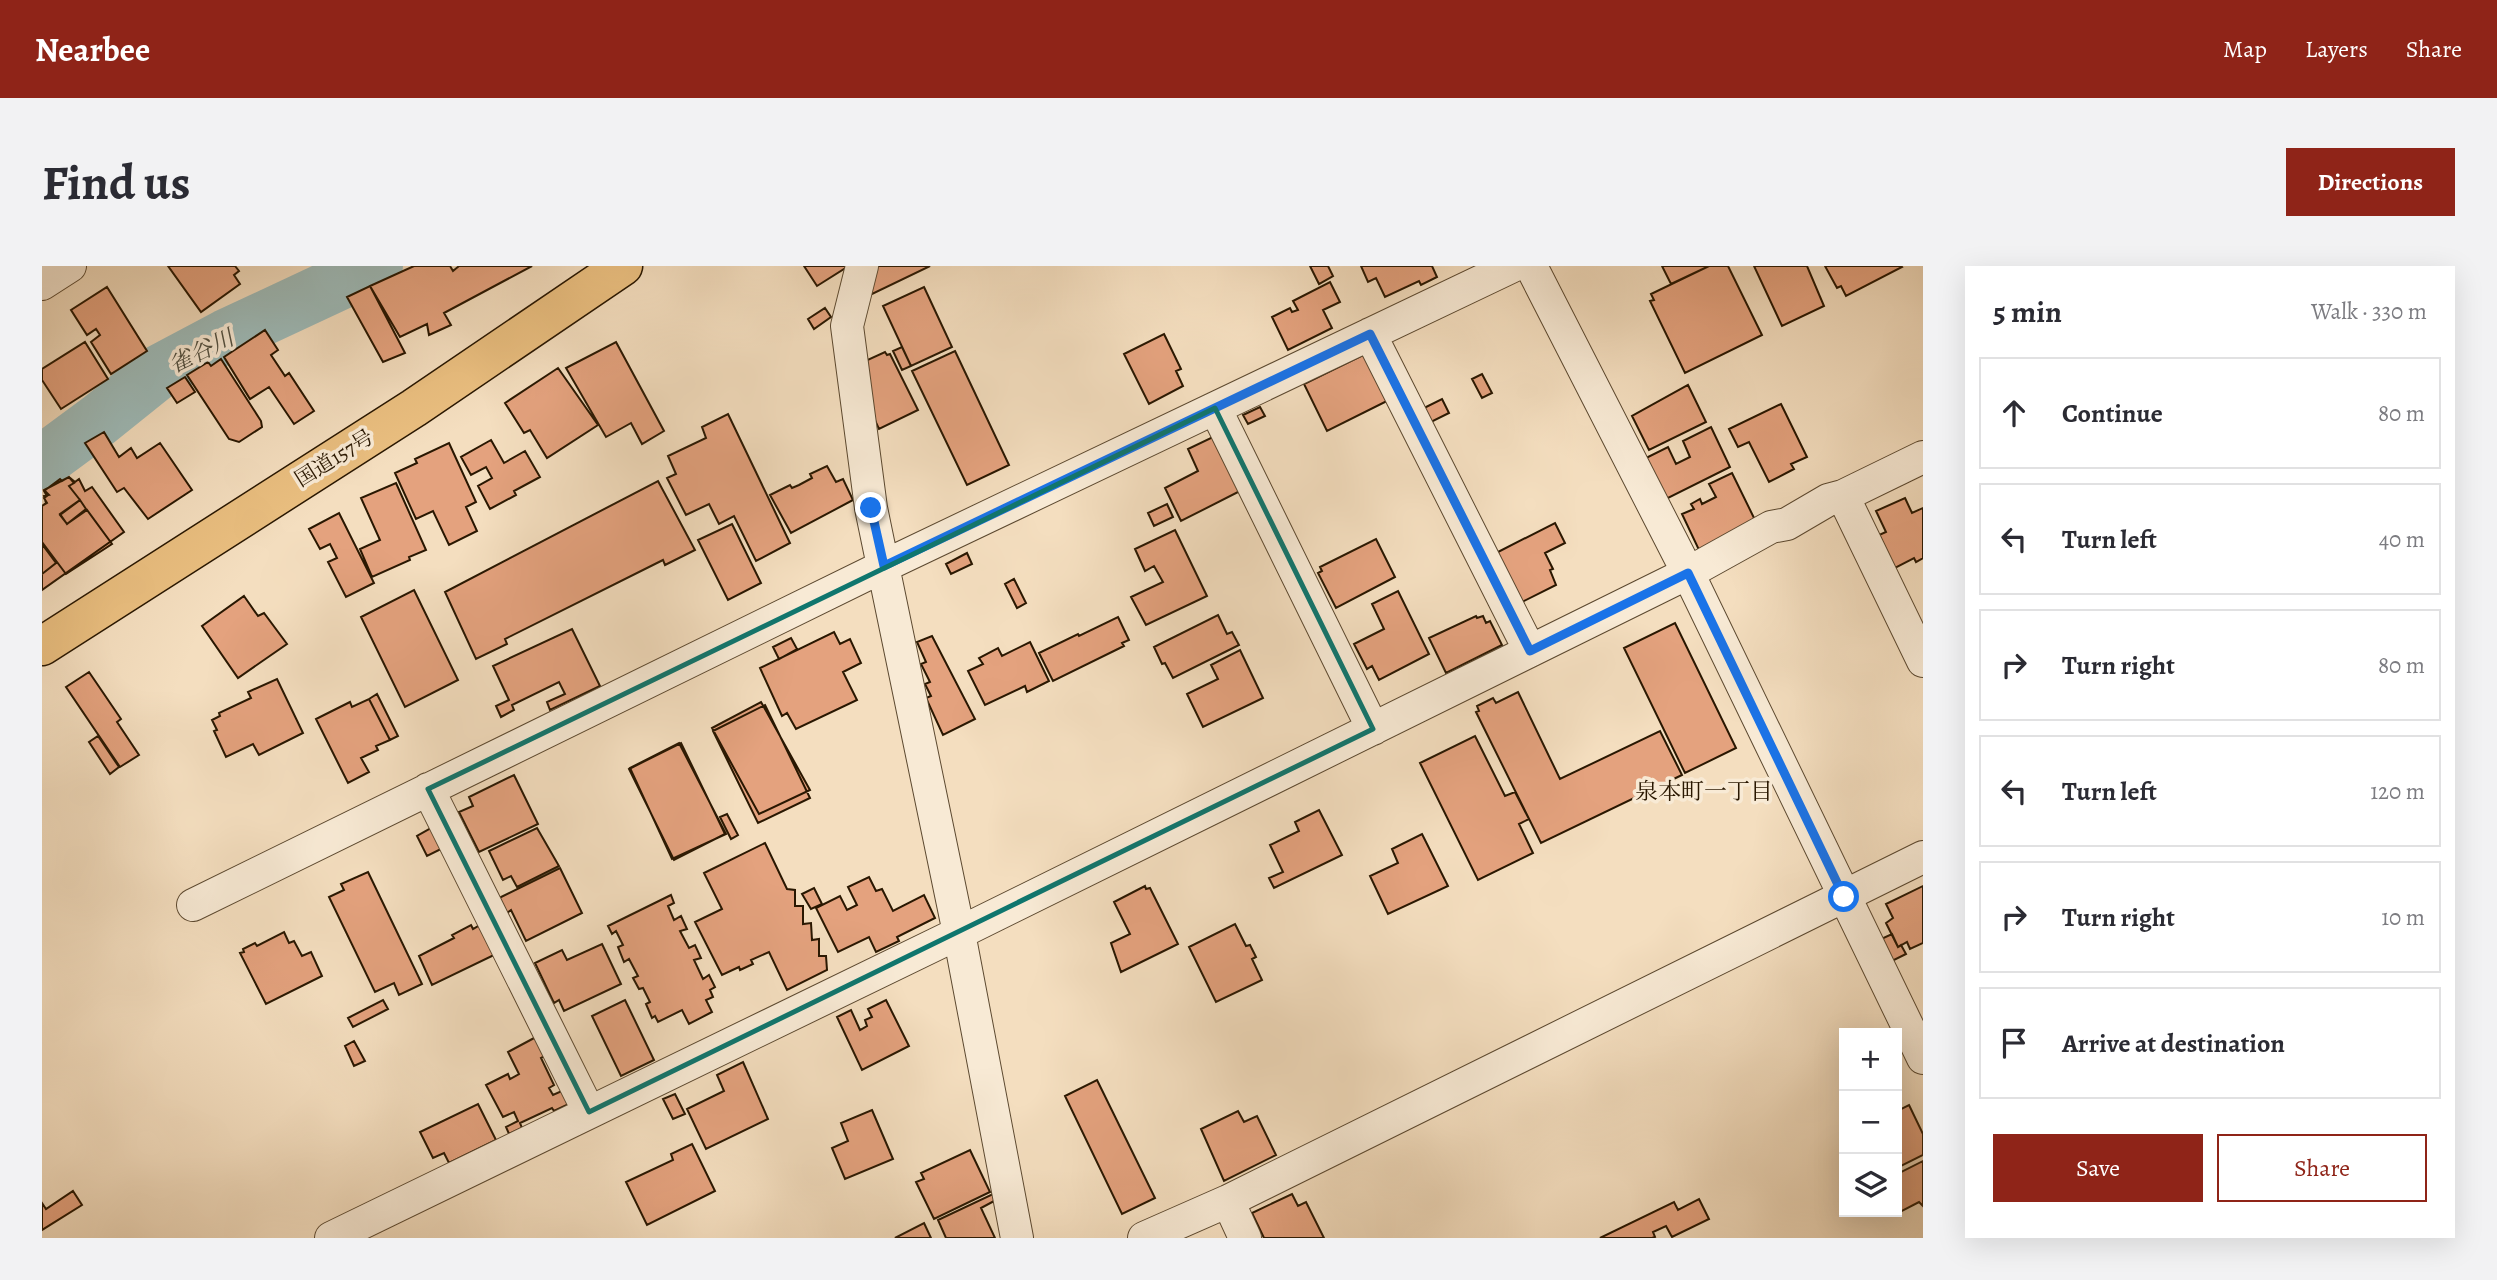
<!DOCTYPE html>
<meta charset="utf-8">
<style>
body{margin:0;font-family:Alegreya,"Noto Serif JP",serif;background:#f2f2f3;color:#2b2b33}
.controls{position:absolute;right:21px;bottom:21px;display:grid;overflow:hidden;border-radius:0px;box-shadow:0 7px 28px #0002}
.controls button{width:63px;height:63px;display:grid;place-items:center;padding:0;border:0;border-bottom:2px solid #e1e1e2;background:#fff;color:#2b2b33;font:35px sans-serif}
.stop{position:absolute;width:21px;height:21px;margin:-16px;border:5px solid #1a73e8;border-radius:50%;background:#fff}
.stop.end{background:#1a73e8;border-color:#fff;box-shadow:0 2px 7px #0008}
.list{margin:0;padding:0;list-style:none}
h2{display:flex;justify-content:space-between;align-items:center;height:91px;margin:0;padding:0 28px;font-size:30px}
h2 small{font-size:23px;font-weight:400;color:#7c7c81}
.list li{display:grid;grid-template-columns:46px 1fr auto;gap:21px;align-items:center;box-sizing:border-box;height:112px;margin:0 14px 14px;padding:0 14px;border:2px solid #e1e1e2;border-radius:0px}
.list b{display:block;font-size:26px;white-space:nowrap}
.list em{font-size:23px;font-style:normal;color:#7c7c81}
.actions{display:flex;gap:14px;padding:21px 28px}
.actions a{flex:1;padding:16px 0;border:2px solid #8f2418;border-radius:0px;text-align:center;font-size:24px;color:#8f2418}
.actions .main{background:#8f2418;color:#fff}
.icon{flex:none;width:38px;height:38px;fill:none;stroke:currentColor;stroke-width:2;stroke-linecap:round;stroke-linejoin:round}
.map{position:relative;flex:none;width:1881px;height:972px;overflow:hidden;border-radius:0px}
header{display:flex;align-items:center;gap:42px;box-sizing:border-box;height:98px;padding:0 35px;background:#8f2418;color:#fff}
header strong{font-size:33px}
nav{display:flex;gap:38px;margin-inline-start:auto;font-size:24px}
.intro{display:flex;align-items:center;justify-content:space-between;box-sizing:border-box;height:168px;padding:0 42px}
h1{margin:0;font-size:49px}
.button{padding:18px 32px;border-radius:0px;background:#8f2418;color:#fff;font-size:24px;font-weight:700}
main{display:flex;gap:42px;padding:0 42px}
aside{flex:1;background:#fff;border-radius:0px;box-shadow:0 7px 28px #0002}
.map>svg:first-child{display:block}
</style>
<header>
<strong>Nearbee</strong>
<nav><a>Map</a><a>Layers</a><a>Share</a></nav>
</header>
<div class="intro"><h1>Find us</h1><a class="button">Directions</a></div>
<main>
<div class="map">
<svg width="1881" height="972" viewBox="0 0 1881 972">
<rect width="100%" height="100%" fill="#f4debf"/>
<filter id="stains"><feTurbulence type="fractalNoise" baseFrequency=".00286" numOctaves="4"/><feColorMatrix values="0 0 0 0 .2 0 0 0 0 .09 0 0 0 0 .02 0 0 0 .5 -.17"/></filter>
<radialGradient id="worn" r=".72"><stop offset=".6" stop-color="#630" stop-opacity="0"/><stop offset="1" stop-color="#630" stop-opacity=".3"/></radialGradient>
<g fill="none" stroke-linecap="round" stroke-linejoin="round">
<path stroke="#9ebbb9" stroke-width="54" d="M0,196L57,154L118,105L184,70L334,0"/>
</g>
<path fill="#e4a27e" stroke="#291701" stroke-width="2" d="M126,0H193L197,5L192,9L198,18L159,46Z
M372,0H408L411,5L417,0H490L402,47L409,59L387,69L385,58L358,71L328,20Z
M762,0H804L805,1L775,20Z
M834,0H888L828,29Z
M1268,0H1286L1291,10L1277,18Z
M1319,0H1390L1395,11L1379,19L1377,15L1343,31L1334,12L1326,16Z
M1620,0H1667L1629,18Z
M1667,0H1686L1720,69L1643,107L1608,35L1612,34L1609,28Z
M1712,0H1765L1782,40L1740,60Z
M1783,0H1859L1860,1L1804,30L1799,20L1795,22Z
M1288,16L1298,36L1281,44L1290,62L1246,84L1230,51L1248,42L1250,46L1256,44L1251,35Z
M328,20L363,87L341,96L305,31Z
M65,21L105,85L69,108L49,76L58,69L54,63L45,69L29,44Z
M882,21L910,81L869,100L841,40Z
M783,42L789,51L772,63L766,53Z
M223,64L236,84L229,89L243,110L247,107L272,145L252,158L227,121L208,133L182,91Z
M1122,68L1139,103L1134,105L1141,120L1107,138L1082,88Z
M43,76L66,113L19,143L0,114V103Z
M574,76L622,165L600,178L589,157L564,171L524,102Z
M860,81L869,100L860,104L851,85Z
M913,85L967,199L925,219L870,105Z
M843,86L845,89L848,88L876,144L837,163L825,137L821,96Z
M1327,86L1349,133L1285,165L1262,118Z
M179,93L219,155L220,161L197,176L187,173L145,109L166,96L169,100Z
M516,102L556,159L505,192L488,164L482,167L463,137Z
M1440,108L1450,127L1440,132L1430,113Z
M143,111L153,126L135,137L125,122Z
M1646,119L1664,156L1607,184L1590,150Z
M1400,133L1407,147L1389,156L1382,142Z
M1739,138L1765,191L1749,198L1752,203L1727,216L1707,176L1696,181L1687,163Z
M1218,141L1223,150L1206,158L1201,149Z
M686,148L748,277L714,295L692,250L677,258L667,238L644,249L625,212L634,208L626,190L664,172L660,161Z
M1669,161L1688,201L1624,233L1604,192L1626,181L1634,198L1648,191L1641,175Z
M62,166L77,191L89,182L95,192L118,177L150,224L106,253L82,222L75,226L43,177Z
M1173,170L1200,224L1139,255L1123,222L1156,205L1146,183Z
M449,174L462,197L483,185L498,211L472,225L474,229L448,243L436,220L450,212L444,201L429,209L419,191Z
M407,177L434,236L424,241L435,265L407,279L391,245L374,253L353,207L375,197L373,193Z
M785,200L794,216L801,213L811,234L749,267L728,229L748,219L750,222L757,219L770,212L768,208Z
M1690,207L1714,256L1657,284L1640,248L1652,243L1649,238L1658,233L1660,238L1674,231L1667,218Z
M27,211L33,216L37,213L43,225L50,221L82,266L0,324V240L4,237L2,230L7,229L2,224Z
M27,211L32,217L27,220L38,234L18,249L25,258L45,244L70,278L24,308L0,276V240L5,237L2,232L5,230L2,225L18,213L20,215Z
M616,215L653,284L623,299L621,294L463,373L465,378L434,393L403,326Z
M354,217L384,284L367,291L368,294L330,311L318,283L338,274L319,232Z
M1863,232L1870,247L1881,242V292L1874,296L1872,292L1853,302L1837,269L1844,266L1834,245Z
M38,234L44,243L25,258L18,248Z
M1125,238L1131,251L1112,260L1106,247Z
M297,247L332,317L304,331L286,296L295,292L288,278L278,283L267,263Z
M1513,257L1523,277L1503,287L1511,303L1508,304L1514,319L1478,337L1454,287Z
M690,258L719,317L686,334L656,274Z
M1133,264L1165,330L1104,359L1089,331L1121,316L1112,300L1103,305L1093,283Z
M1334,273L1353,311L1294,342L1276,307L1280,305L1278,301Z
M0,278L14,297L0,308Z
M925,287L930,298L909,308L904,298Z
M972,313L984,337L975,342L963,318Z
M372,324L416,414L363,441L319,351Z
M1356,325L1387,388L1337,414L1330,400L1325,403L1312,378L1342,363L1330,338Z
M202,330L216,350L222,347L245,378L196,412L160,360Z
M1176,349L1185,368L1190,366L1197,379L1131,412L1123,397L1120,398L1112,381Z
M1434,350L1435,352L1441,350L1444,357L1448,355L1460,379L1404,407L1387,372Z
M1076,351L1087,374L1080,377L1082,380L1011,415L997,387L1036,368L1037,370Z
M1633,357L1694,482L1643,507L1582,382Z
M530,363L558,420L508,444L505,436L523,428L517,416L470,439L472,444L459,451L454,440L467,434L451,400Z
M792,366L798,378L808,373L819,397L801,406L815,434L754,463L745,447L740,450L718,402Z
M890,370L933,453L901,469L884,432L889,430L883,418L888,416L879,398L884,396L875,376Z
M749,372L755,383L737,393L731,381Z
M988,376L1007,415L985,426L983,420L943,439L926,405L941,398L937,392L956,382L960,390Z
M1198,384L1221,432L1161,461L1145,428L1176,413L1169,399Z
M47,406L79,453L75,456L97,489L78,501L24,421Z
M235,413L261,467L217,489L211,478L184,491L172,465L175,464L170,454L178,450L177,447L209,432L206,426Z
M1476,426L1518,513L1618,465L1640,509L1499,577L1434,446L1437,445L1435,440L1451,432L1454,437Z
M335,428L356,470L348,474L327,433Z
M327,433L348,474L334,480L336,484L319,492L327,506L306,517L274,453L308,436L310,441Z
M719,436L768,524L717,548L670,462Z
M723,439L768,532L716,557L671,465Z
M56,470L77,501L68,508L47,476Z
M1433,470L1463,530L1473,526L1487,553L1477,558L1491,587L1436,614L1378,497Z
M637,477L684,568L630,593L588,502Z
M639,477L683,568L632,594L587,503Z
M472,509L496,558L437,586L417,546L431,540L427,531Z
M1277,544L1300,589L1232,622L1227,612L1241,606L1228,579L1257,565L1253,556Z
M685,548L696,569L689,573L678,551Z
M391,561L401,582L385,590L375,570Z
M495,562L517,600L475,621L469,610L461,614L447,585Z
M1380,568L1406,620L1346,648L1328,610L1356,597L1350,583Z
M723,577L745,623L753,624V640H761V658L769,657L770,674L777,673V690H784L785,704L745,724L727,686L709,694L711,698L698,704L697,701L680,709L653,656L680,643L662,607Z
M518,602L540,647L484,675L469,644L465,647L457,632Z
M326,606L380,718L357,729L352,717L333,726L287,631L302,624L299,618Z
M827,611L834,625L840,623L851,645L882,629L893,652L855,671L857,675L834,686L827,671L796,686L774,642L798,630L805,644L815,639L806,621Z
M1103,620L1104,623L1108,622L1136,678L1079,706L1069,677L1088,668L1072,636Z
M1881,620V677L1868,683L1865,676L1856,681L1844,657L1851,652L1844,638Z
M772,622L780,638L769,643L760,628Z
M629,629L632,637L626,640L632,654L639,650L645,663L638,665L647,682L653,679L659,692L652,694L661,713L667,709L673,721L668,724L671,731L664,734L670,746L647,758L640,744L616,756L613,750L610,752L604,738L608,736L601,722L597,723L591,712L596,710L587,693L582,696L576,681L581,679L574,665L570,668L566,660Z
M1193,658L1204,680L1208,679L1214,691L1210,693L1220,714L1174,736L1147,681Z
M429,659L431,663L438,659L452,689L390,719L377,690L412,672L410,669Z
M242,666L247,677L252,675L260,690L269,686L280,710L224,738L198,687L202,686L201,683L213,677L215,680Z
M1850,668L1856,681L1859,679L1864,688L1848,696L1837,674Z
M560,678L579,718L522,745L517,734L512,737L493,697L520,684L525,694Z
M341,734L346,743L311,761L306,752Z
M583,734L612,794L579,810L550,750Z
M844,734L867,780L820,804L795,751L809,744L818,764L825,760L823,754L830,751L826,743Z
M494,771L503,790L499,792L512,819L507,822L511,829L522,824L529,837L512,845L510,842L478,857L480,862L467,868L464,861L476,855L472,846L461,851L444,819L466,808L468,813L477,808L466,786Z
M312,775L323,795L312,800L303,780Z
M701,796L726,853L664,883L645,843L682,825L675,809Z
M1055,814L1113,932L1080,948L1023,830Z
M633,828L643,848L631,853L621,833Z
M436,838L454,874L407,897L402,887L391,892L378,866Z
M1867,839L1881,868V889L1855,902V845Z
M830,844L851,893L803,913L790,882L806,875L799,857Z
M1196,845L1202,856L1215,850L1234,889L1182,915L1159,863Z
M650,878L673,925L605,959L584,916L631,894L629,888Z
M928,884L948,926L892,953L874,916L882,913L879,907Z
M1881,895V940L1877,936L1858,946L1855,940V908Z
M31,925L40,939L0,964V937L4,943Z
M951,928L954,934L939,942L953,972H904L896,954Z
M1250,928L1256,940L1264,936L1282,972H1222L1210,947Z
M1657,933L1667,953L1630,971L1624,960L1611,966L1613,971L1610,972H1558L1632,936L1636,944Z
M882,957L889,972H853Z"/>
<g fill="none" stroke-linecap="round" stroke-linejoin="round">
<g stroke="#5c4930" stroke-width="34">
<path id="street" d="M820,0L805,60L829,242L917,667L975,972
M1489,0L1646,307L1881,792
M0,18L28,0
M1328,68L1488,385
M1173,142L1331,463
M1801,230L1881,395
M386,523L547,846
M151,639L842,300L1471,0
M1186,935L1203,972
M289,972L917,667L1646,307L1729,261L1745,258L1786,234L1801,230L1881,191
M1102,972L1186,935L1881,591"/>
</g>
<g stroke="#291701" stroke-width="41">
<path id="highway" d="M0,380L372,142L581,0"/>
</g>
<use href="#street" stroke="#f8ead5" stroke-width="32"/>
<use href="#highway" stroke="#eabf80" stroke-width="38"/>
</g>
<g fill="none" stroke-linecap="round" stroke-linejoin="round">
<path stroke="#1a73e8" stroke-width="9" d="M829,242L842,300L1328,68L1488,385L1646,307L1802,631"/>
</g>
<path fill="none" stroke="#0f766e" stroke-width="5" stroke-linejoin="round" d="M1173,142L1331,463L547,846L386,523Z"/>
<g text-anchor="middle" stroke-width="7" stroke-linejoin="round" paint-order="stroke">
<g font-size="21" fill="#291701" stroke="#f8ead5">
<text transform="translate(292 192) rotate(-32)" y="7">国道157号</text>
</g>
<g font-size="23" font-style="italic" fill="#525041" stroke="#f8ead5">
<text transform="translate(159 85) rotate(-26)" y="8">雀谷川</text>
</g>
<g font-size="23" fill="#291701" stroke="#f8ead5">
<text x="1662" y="533">泉本町一丁目</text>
</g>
</g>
<rect width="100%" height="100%" filter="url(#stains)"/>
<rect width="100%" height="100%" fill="url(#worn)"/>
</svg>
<div class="controls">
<button>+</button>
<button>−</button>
<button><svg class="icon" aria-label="layers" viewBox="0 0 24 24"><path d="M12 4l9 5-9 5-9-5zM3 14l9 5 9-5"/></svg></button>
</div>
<div class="stop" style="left:1802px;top:631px"></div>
<div class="stop end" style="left:829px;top:242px"></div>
</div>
<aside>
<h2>5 min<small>Walk · 330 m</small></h2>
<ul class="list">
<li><svg class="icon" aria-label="ahead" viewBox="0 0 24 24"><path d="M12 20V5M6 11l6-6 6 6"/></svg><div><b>Continue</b></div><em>80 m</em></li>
<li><svg class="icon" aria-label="left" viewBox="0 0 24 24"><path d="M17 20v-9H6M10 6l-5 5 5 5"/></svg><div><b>Turn left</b></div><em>40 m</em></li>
<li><svg class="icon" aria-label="right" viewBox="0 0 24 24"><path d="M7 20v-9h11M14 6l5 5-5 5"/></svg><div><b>Turn right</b></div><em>80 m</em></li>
<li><svg class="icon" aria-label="left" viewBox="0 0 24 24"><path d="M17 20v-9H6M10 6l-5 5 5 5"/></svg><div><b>Turn left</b></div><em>120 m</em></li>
<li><svg class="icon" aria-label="right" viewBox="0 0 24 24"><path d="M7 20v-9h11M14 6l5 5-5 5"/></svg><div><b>Turn right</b></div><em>10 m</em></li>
<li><svg class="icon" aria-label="arrive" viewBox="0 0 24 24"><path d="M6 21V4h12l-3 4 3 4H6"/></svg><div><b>Arrive at destination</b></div></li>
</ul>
<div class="actions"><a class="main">Save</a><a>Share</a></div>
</aside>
</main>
